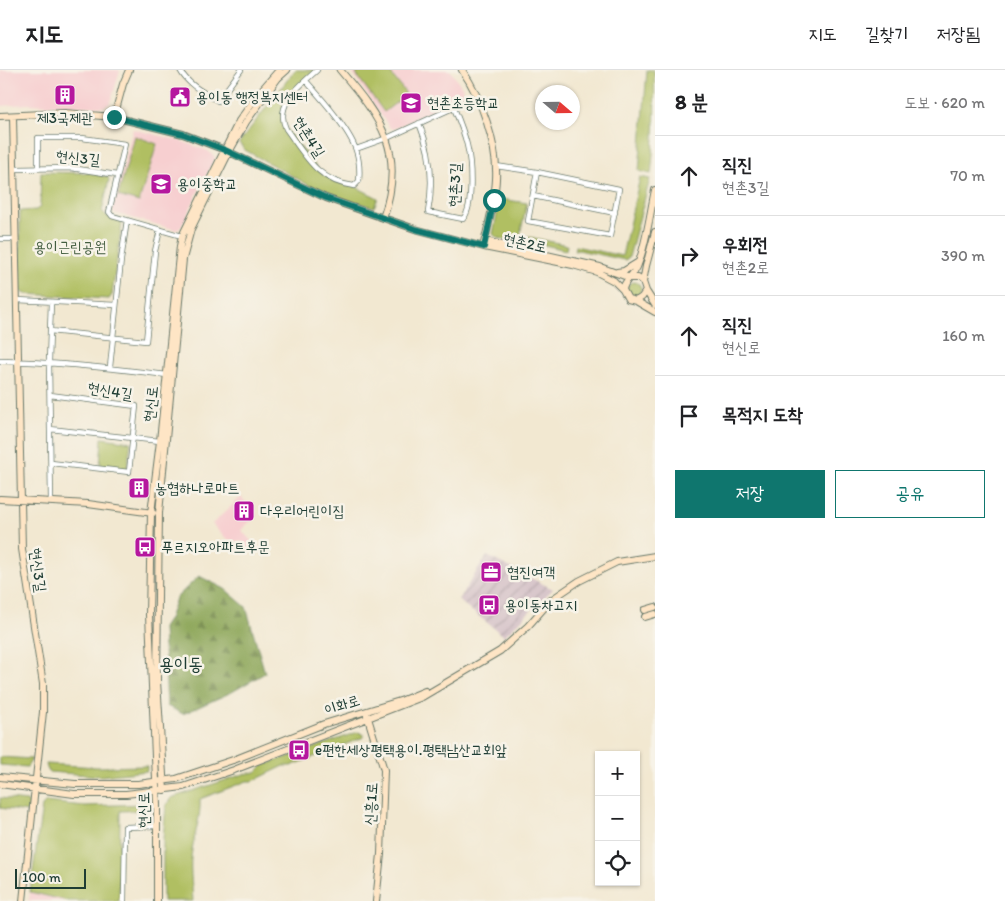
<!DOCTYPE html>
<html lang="ko">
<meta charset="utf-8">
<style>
body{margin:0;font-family:Itim,"Poor Story",sans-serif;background:#f2f2f2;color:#202124}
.controls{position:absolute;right:15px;bottom:15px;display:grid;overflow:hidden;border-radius:0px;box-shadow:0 1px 4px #0004}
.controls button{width:45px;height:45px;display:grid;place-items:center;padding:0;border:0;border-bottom:1px solid #e0e0e0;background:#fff;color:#202124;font:25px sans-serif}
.compass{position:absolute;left:535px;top:15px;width:45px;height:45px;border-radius:50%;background:#fff;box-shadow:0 1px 4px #0004;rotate:110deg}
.scale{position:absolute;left:15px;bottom:12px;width:71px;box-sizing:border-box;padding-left:5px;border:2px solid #1f3d34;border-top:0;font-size:14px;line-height:18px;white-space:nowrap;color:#1f3d34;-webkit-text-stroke:4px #f7f3e8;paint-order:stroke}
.stop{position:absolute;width:15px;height:15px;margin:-11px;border:4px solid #0f766e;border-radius:50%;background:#fff}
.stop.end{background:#0f766e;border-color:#fff;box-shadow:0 1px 5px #0008}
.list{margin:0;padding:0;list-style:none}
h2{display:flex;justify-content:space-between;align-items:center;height:65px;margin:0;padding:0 20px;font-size:21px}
h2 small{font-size:16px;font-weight:400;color:#757577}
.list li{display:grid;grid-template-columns:32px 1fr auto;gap:15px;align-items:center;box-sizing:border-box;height:80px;padding:0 20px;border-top:1px solid #e0e0e0}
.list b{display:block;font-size:19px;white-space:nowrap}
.list p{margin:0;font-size:16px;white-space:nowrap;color:#757577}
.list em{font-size:16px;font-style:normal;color:#757577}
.actions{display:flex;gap:10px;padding:15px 20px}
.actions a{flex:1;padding:11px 0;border:1px solid #0f766e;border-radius:0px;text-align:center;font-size:18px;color:#0f766e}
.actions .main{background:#0f766e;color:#fff}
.icon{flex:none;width:28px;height:28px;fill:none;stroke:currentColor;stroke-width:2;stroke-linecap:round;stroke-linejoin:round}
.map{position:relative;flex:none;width:655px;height:831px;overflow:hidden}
header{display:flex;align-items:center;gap:30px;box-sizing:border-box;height:70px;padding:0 25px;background:#fff;border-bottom:1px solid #e0e0e0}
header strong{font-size:24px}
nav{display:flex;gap:28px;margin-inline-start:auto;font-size:18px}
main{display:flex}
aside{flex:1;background:#fff}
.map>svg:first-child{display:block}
</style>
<header>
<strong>지도</strong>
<nav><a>지도</a><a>길찾기</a><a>저장됨</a></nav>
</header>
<main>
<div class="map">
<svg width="655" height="831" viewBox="0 0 655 831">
<defs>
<pattern id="industrial-furrows" width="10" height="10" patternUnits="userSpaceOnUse" patternTransform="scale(1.25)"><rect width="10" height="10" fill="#d2bdc5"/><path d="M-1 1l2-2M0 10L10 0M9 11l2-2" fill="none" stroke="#aa9ba1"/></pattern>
<pattern id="forest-firs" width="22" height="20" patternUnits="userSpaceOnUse" patternTransform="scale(1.25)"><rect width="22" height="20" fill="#8ca658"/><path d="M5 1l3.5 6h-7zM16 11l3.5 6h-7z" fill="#72884a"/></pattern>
</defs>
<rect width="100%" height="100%" fill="#f7f3e8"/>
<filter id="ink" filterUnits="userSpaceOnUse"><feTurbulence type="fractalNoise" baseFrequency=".02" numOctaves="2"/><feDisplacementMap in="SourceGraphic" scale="10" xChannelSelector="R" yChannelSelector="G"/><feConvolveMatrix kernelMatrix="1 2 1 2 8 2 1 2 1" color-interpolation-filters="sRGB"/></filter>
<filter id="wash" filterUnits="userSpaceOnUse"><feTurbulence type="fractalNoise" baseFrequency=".0096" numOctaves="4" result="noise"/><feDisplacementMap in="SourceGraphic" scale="20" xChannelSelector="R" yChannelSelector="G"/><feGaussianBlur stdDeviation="1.12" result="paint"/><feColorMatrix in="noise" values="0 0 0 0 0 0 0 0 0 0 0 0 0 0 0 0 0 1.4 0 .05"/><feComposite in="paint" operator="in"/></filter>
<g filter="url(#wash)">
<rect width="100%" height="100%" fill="#f2e8d1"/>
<path fill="#f7cfd0" d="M0,0H120L111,31L109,34L103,37L27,34L0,36Z
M357,0H450L462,17L465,25L393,59L390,58L353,4Z
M133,59L181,71L208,81L215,87L181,157L177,160L114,143L112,139Z
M241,427L257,445L241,460L254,474L249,479L242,472L226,469L212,454Z
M30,822L68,831H29Z"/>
<path fill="url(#industrial-furrows)" d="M487,486L553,519L504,566L458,530Z"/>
<path fill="#b0bf62" stroke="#687e4b" d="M295,0H317L286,31L282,44L286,59L323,105L354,116L378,128L374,137L325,124L245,80L239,73Z
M361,0H388L405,22V26L384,42L356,4Z
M647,0H654C655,35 655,69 651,104L639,101Z
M135,66L157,74L139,132L118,126Z
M41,102L90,103L108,107L109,110L102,141L107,146L120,149L122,153L112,225L109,229L26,224L20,221V141L36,140L40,137Z
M640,107L650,109L629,187L625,190L579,180L574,181L575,176L622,186Z
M500,129L527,133L520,165L567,175L566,180L520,169L519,172L497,168L493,164Z
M627 219a7 7 0 1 1 14 0a7 7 0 1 1-14 0Z
M102,368L131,372L127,399L100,396Z
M358,662L363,664L364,667L291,696H284L253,711H247L200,729C201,748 195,761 192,780C189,797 192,813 193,831H163V769L166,736L171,728L244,704L256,702L262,696Z
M0,687L32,689L27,697L0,695Z
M46,694L97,697L147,696V701L101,706L49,702L47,698Z
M0,728L27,731L29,734L28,742L0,738Z
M46,732L84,736L146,734L149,736V740L120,741L119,831H68L30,822L42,736Z"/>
<path fill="url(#forest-firs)" stroke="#567246" d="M199,506L225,519L246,537L265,603L232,622L183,644L167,636L163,558L169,549L176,528Z"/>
</g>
<g filter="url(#ink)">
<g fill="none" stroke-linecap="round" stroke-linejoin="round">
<g stroke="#69796b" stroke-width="6">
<path id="street" d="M180,0C188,15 203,22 218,31L241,0
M306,11C321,28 349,59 356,80C359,89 360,101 359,111L354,116C318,112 305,85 286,59C274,34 300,16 317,0
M419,53C431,82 434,111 428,142L463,149C474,137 471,91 467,75C464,62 459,50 454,38
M356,79L387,68L477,27
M496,96L537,102L619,119L610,166L528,151L537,102
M38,98V68H82L125,74L109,142L112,146L182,166
M15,99L71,98L117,105
M533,126L615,143
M0,169H16
M17,230L116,235
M50,261L51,232
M0,291C56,292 111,298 167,305
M110,297L121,190L127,150
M50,325L136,336L129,402L51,393
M50,359L160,371
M51,432L49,292L50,261L146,271L155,181L160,160
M124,831L125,757L156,756"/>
</g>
<g stroke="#69796b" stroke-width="8">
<path id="secondary" d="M340,0C382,49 406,83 383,148
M462,0C481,27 498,76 496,109C495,131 489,152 484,173
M0,46L65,43L114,47L183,64L225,80L326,128L415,159L484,177L573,195L597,202L614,211L623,220
M13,46L22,479L43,614V642L23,831
M114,47L123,14L129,0
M655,120C650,143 646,176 637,197C633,206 624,210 623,220L628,229L636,231L655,242
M485,171L600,197L630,208H638L643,212L646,221L642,227L636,231
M617,202L624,201L637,193
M643,212L646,196L655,162
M646,221L655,235
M0,429L88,434L153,443
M645,540L655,537
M645,547L655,544
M367,645L384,700L381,784L376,831
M0,707L75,714H138L176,709L236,689L324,654L403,630L425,621
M0,714L74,724H126L183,717L234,700L422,627L500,581L528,556L551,530L579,511L617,492L655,486
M164,720L157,611L159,443L183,189L191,159L229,82L246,52L278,8L287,0
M157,831V734L149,545L151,443L160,371L180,176L182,166L239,51L259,23L279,0"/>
</g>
<use href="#street" stroke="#fff" stroke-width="4.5"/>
<use href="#secondary" stroke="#fee5c5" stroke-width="6"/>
</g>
</g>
<g fill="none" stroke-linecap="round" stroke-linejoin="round" filter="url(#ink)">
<path stroke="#0f766e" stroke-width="6" d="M114,47L183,64L225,80L326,128L415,159L484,177L494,130"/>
</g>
<defs>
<g id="building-square" transform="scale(1.125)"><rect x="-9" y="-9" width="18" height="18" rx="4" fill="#b5179e" stroke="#f7f3e8"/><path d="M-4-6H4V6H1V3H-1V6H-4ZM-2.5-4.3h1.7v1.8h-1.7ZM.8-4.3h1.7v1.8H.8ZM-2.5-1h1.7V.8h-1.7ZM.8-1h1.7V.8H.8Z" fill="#fff"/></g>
<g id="civic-square" transform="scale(1.125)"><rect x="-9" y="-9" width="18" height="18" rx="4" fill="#b5179e" stroke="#f7f3e8"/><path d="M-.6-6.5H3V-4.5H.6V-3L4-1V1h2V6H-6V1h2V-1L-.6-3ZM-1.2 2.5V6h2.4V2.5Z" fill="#fff"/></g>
<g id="school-square" transform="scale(1.125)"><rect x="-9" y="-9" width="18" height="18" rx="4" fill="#b5179e" stroke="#f7f3e8"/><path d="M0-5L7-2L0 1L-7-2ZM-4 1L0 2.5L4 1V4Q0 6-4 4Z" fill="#fff"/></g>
<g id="bus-square" transform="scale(1.125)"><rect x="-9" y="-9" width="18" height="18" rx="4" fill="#b5179e" stroke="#f7f3e8"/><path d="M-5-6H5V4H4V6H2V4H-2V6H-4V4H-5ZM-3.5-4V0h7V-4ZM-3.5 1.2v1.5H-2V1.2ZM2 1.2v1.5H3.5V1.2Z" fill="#fff"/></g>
<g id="office-square" transform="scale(1.125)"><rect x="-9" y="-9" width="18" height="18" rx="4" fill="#b5179e" stroke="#f7f3e8"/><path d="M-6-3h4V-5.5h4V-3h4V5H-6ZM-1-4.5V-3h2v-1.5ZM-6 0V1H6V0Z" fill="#fff"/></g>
</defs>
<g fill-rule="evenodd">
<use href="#building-square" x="65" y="25"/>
<use href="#civic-square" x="180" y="27"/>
<use href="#school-square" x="411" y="33"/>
<use href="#school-square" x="161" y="114"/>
<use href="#building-square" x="139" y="418"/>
<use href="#building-square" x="244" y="441"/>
<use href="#bus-square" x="145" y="477"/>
<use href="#office-square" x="491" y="502"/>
<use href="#bus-square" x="489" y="535"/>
<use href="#bus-square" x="299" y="680"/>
</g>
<g text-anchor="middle" stroke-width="5" stroke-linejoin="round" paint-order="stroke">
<g font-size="15" fill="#1f3d34" stroke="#f7f3e8" text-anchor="start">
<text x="196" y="32">용이동 행정복지센터</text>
<text x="427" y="38">현촌초등학교</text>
<text x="65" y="53" text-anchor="middle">제3국제관</text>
<text x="177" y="119">용이중학교</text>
<text x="155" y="423">농협하나로마트</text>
<text x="260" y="446">다우리어린이집</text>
<text x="161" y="482">푸르지오아파트후문</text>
<text x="507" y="507">협진여객</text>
<text x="505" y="540">용이동차고지</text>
<text x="315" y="685">e편한세상평택용이.평택남산교회앞</text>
</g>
<g font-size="15" fill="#1f3d34" stroke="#f7f3e8">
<text transform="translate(309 67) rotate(57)" y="5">현촌4길</text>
<text transform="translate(78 88) rotate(5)" y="5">현신3길</text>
<text transform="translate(455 115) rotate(-88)" y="5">현촌3길</text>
<text transform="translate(525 173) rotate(12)" y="5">현촌2로</text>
<text transform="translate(110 321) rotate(9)" y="5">현신4길</text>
<text transform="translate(151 334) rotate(-84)" y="5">현신로</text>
<text transform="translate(38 500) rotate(82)" y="5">현신3길</text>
<text transform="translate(342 635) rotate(-18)" y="5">이화로</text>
<text transform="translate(371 734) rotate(-87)" y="5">신흥1로</text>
<text transform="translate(144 740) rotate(-91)" y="5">현신로</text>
</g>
<g font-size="15" fill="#435e40" stroke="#f7f3e8">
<text x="70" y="182">용이근린공원</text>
</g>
<g font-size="18" fill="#1f3d34" stroke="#f7f3e8">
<text x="181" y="600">용이동</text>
</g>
</g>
</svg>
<div class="controls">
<button>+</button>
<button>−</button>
<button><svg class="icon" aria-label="locate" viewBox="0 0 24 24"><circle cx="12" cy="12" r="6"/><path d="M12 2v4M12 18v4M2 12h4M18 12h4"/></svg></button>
</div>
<svg class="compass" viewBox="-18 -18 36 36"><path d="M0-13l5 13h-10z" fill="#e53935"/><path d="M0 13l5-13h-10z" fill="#757577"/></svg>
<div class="scale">100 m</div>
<div class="stop" style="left:494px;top:130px"></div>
<div class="stop end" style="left:114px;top:47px"></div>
</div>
<aside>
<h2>8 분<small>도보 · 620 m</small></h2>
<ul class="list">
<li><svg class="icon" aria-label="ahead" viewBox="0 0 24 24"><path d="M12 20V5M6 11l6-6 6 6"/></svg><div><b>직진</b><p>현촌3길</p></div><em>70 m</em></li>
<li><svg class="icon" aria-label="right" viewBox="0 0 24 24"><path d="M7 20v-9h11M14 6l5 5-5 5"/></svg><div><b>우회전</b><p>현촌2로</p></div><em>390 m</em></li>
<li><svg class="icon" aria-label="ahead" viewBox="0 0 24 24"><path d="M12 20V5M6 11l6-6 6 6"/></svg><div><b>직진</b><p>현신로</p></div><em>160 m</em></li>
<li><svg class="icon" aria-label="arrive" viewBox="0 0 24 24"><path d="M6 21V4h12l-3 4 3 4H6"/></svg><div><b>목적지 도착</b></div></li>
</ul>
<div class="actions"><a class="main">저장</a><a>공유</a></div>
</aside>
</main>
